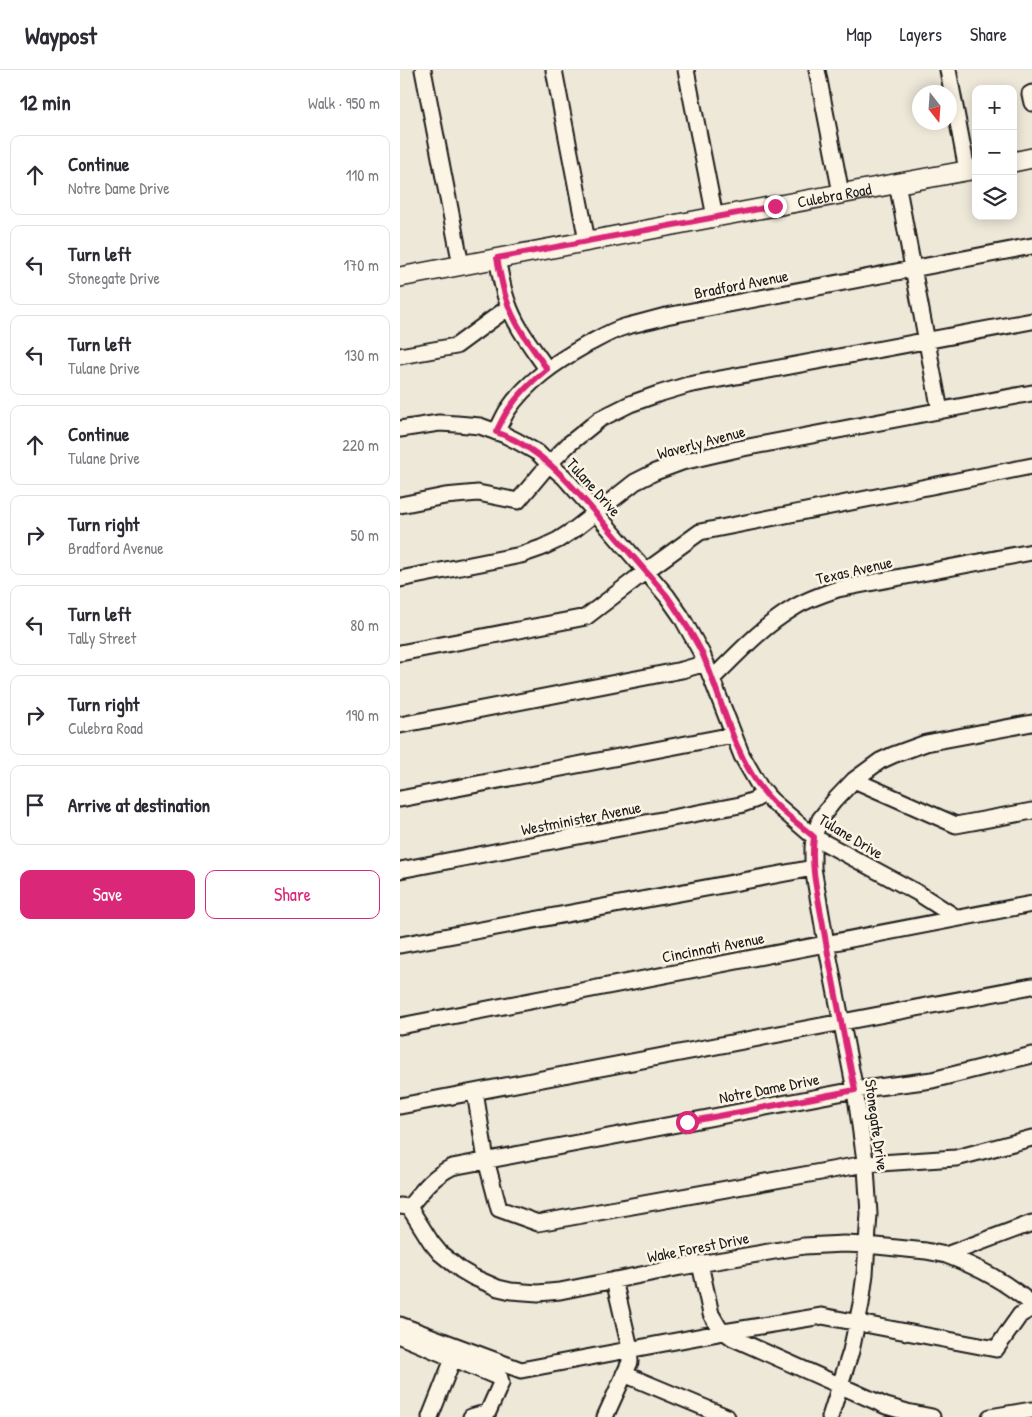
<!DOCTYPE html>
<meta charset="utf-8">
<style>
body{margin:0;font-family:"Patrick Hand",sans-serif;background:#f2f2f3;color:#2b2b33}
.controls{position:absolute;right:15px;top:15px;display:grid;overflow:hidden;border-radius:10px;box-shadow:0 2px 12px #0003}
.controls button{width:45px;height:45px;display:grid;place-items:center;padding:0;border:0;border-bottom:1px solid #e1e1e2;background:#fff;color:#2b2b33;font:25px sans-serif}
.compass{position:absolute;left:512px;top:15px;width:45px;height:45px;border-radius:50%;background:#fff;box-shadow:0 2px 12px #0003;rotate:163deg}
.stop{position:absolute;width:15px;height:15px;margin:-11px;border:4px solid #db2777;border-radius:50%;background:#fff}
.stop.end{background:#db2777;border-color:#fff;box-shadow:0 1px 5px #0008}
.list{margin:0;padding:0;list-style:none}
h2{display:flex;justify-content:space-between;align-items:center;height:65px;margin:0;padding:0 20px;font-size:21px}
h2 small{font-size:16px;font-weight:400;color:#7c7c81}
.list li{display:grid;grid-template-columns:32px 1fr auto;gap:15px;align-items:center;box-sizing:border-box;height:80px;margin:0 10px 10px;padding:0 10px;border:1px solid #e1e1e2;border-radius:10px}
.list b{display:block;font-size:19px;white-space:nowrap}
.list p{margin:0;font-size:16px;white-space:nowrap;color:#7c7c81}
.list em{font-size:16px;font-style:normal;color:#7c7c81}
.actions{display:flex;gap:10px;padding:15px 20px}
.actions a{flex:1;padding:11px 0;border:1px solid #db2777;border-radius:10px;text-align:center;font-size:18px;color:#db2777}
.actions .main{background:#db2777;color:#fff}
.icon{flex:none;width:28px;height:28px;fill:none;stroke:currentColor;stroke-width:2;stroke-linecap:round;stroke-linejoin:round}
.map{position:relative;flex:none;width:632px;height:1347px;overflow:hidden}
header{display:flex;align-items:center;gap:30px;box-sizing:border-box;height:70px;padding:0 25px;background:#fff;border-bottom:1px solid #e1e1e2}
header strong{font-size:24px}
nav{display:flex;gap:28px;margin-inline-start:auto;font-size:18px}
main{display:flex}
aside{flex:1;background:#fff}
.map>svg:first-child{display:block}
</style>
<header>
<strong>Waypost</strong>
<nav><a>Map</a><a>Layers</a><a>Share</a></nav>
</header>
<main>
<aside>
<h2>12 min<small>Walk · 950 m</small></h2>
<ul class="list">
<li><svg class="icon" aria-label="ahead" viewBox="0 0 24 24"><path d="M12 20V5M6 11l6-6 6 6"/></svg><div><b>Continue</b><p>Notre Dame Drive</p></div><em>110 m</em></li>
<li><svg class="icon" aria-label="left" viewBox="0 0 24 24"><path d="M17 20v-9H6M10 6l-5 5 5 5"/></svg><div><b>Turn left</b><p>Stonegate Drive</p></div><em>170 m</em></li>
<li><svg class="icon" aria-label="left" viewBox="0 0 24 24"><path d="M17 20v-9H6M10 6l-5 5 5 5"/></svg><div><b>Turn left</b><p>Tulane Drive</p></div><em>130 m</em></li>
<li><svg class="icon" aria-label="ahead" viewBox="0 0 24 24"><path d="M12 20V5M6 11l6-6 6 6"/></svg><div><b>Continue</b><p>Tulane Drive</p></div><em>220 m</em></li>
<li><svg class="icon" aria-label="right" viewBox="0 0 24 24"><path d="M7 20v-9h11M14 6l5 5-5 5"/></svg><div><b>Turn right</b><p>Bradford Avenue</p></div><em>50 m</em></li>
<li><svg class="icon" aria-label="left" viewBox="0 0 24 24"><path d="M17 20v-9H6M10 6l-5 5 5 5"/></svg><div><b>Turn left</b><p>Tally Street</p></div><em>80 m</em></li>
<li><svg class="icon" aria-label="right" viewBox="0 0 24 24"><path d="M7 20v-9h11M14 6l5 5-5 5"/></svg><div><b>Turn right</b><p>Culebra Road</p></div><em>190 m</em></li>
<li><svg class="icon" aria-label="arrive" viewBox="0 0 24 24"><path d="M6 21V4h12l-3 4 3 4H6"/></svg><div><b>Arrive at destination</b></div></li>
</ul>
<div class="actions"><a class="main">Save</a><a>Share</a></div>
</aside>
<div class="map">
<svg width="632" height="1347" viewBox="0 0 632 1347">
<rect width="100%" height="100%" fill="#eee8d9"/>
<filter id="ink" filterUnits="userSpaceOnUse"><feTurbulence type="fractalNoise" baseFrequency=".02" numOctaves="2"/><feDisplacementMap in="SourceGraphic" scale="10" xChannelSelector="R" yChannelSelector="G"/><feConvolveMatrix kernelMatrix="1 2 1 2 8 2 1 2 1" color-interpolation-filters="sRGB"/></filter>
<g filter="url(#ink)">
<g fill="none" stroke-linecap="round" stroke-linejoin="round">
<g stroke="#1c1c1c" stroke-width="19">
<path id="minor" d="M23,0L61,195
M154,0L187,171
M286,0L315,147
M417,0L441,123
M548,0L567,100
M632,23L630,24L632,33
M497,113L540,341
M97,188C100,202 102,217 107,231C115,256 132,277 147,299
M0,286L56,276L109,237
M0,359L39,353L57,354L80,356L105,365L117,371L138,383L149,394L164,407L195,442L267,526L281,546L302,584L342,686L361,719L372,731L414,767L518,823L557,848
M96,362C100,355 103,348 107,341C126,312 156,292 186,275C198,269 211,261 224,257C238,253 252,250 266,246L632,176
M0,435L45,426L78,423L118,431L149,394L169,374L200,349L230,334L258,324L288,315L632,251
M0,509L121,485L141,478L158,470L175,459L235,412L255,402L282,392L338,379L632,323
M0,583L186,547L246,501L300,462L632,396
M312,609C338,583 363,556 395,537C408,529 423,524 438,519L632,482
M0,655L282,600L306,593
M454,710L556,755L632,741
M0,729L333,665
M0,800L340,735L354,730L366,723
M0,875L413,798
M0,956L632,834
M75,1022L86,1090L99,1139L138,1153L465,1094L556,1088L632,1068
M0,1036L632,916
M0,1136L9,1137L31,1172L40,1183L61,1200L73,1207L98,1218L111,1221L138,1223L160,1221L281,1197L404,1176L444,1174L467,1175L526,1181L546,1185L632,1153
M9,1137C23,1120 32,1107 52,1097L455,1020L532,1010L632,985
M546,1185C580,1198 604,1211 632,1234
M300,1194L311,1244L319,1258L333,1268L486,1336L507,1342L532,1347
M0,1255L121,1300L324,1262L422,1246L596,1279L620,1245L632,1238
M0,1266L100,1308L101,1313L88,1342L71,1347
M224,1304L327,1347
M30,1347L53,1289
M205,1347L230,1292L229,1274L214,1210
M430,1347L451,1281L461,1234L465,1204L469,1144L466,1098L455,1020L426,873L413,798V778L414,767L420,749L434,731L454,710L480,691L493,685L526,673L632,653
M590,1347L632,1340"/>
</g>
<g stroke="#1c1c1c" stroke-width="22">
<g id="major">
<path d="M613,92L632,88"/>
<path id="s1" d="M0,207L315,147L576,99"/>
</g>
</g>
<use href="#minor" stroke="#fcf5e5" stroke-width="15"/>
<use href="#major" stroke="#fcf5e5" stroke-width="19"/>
</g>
</g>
<g fill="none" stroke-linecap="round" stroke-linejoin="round" filter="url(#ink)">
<path stroke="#db2777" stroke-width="6" d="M287,1052L455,1020C444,965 432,910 423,855C418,826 410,797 414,767C396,752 375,737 361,718C332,680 322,629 303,585C293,564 280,545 267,526C246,502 225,477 204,453C173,417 143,378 96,362C100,355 103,347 108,340C118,325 132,311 147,299C132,277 115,256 107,231C102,217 100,202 97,188L375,136"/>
</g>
<g text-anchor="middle" stroke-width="5" stroke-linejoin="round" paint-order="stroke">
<g font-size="16" fill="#1c1c1c" stroke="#fcf5e5">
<text dy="6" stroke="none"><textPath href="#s1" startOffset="442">Culebra Road</textPath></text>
<text transform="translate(341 214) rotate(-11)" y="6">Bradford Avenue</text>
<text transform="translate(301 372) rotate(-15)" y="6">Waverly Avenue</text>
<text transform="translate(194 417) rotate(48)" y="6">Tulane Drive</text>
<text transform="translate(454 500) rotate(-13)" y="6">Texas Avenue</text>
<text transform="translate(181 748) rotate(-11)" y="6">Westminister Avenue</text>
<text transform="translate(451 766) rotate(31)" y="6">Tulane Drive</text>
<text transform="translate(313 877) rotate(-11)" y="6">Cincinnati Avenue</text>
<text transform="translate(369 1018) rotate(-11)" y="6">Notre Dame Drive</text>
<text transform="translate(477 1055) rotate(82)" y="6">Stonegate Drive</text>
<text transform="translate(298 1177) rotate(-11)" y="6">Wake Forest Drive</text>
</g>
</g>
</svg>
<div class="controls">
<button>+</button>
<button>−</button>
<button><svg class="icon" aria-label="layers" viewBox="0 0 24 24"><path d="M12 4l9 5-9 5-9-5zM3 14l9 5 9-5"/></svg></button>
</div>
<svg class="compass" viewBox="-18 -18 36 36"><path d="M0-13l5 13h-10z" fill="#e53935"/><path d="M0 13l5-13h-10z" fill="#7c7c81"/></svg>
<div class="stop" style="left:287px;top:1052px"></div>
<div class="stop end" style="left:375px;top:136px"></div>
</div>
</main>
